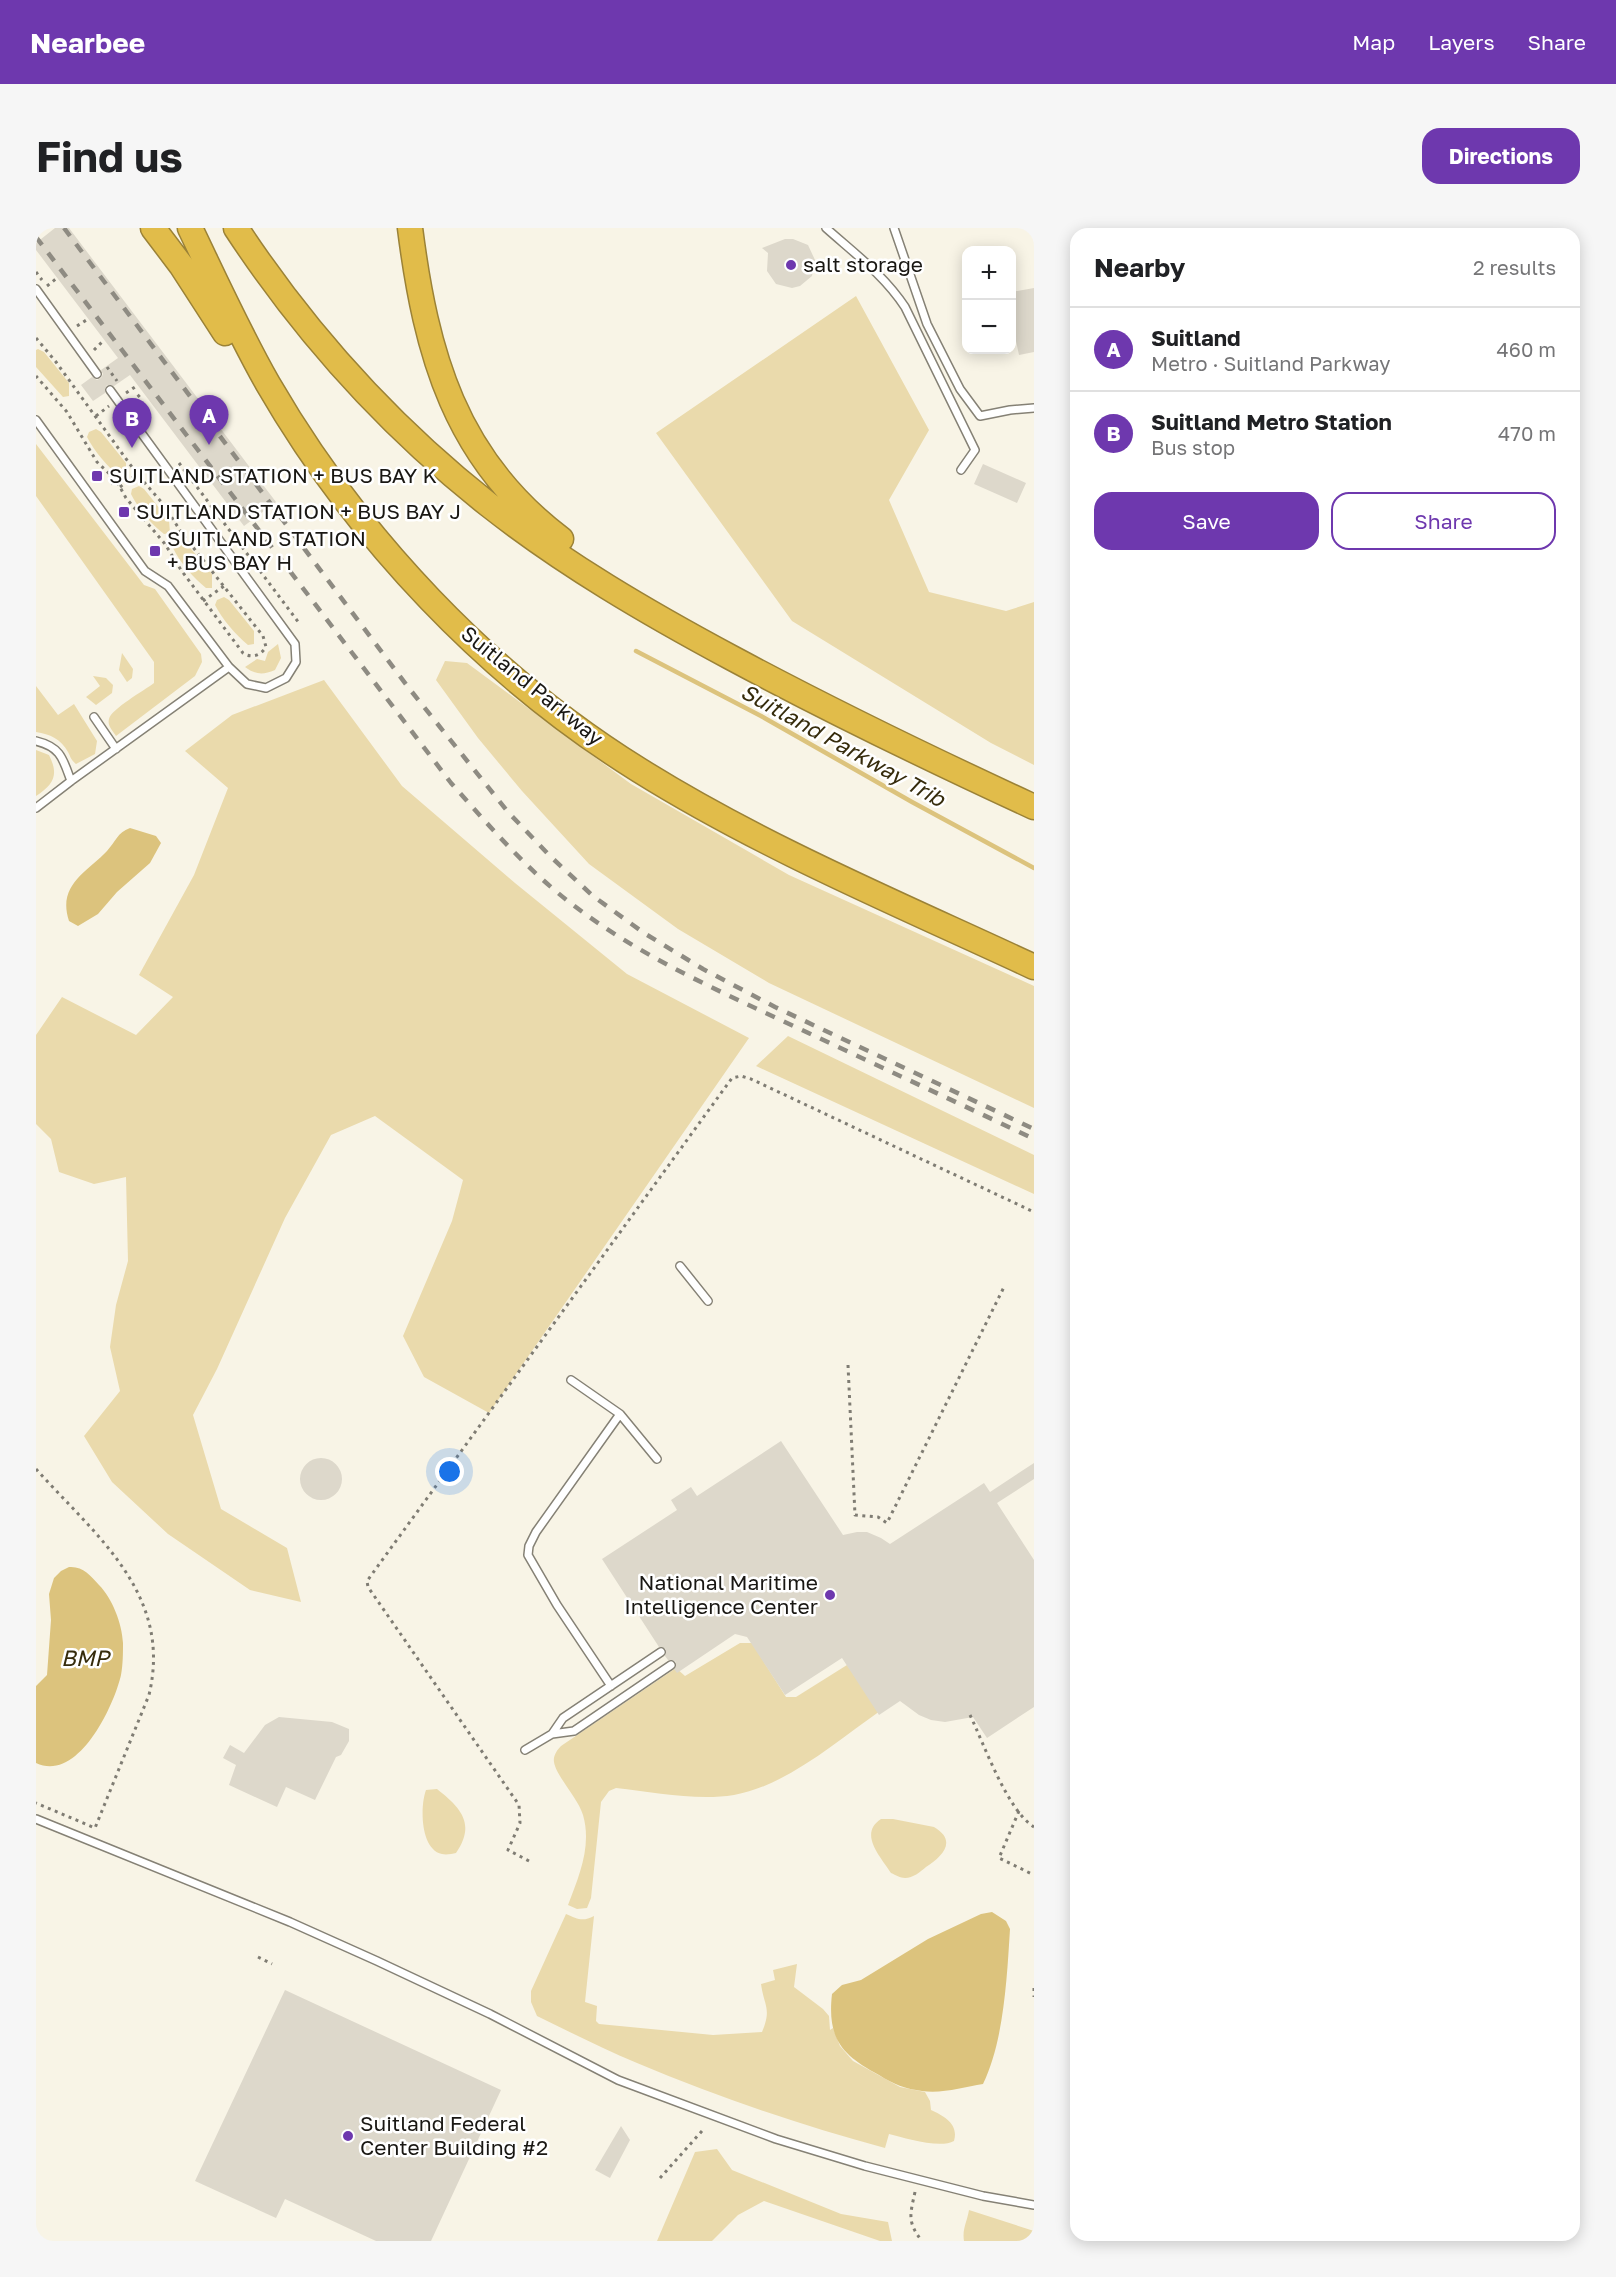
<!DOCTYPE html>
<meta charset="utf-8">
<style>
body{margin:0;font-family:"Golos Text",sans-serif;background:#f6f6f6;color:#202124}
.controls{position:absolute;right:18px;top:18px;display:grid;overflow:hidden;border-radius:12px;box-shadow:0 3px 15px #0003}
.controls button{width:54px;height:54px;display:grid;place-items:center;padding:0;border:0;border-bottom:2px solid #e0e0e0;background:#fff;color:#202124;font:30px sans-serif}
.you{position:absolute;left:414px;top:1244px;width:21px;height:21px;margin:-15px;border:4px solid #fff;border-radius:50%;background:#1a73e8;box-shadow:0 0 0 9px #1a73e833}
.badge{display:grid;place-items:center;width:39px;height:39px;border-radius:50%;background:#6e38ae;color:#fff;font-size:20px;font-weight:700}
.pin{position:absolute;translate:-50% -50px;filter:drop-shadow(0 2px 3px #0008)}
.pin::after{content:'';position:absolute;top:32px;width:21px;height:18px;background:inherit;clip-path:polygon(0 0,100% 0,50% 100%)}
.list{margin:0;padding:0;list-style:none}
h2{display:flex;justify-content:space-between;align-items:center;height:78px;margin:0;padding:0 24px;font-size:26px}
h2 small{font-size:20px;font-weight:400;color:#757577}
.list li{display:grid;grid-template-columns:39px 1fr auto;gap:18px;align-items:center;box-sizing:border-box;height:84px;padding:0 24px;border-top:2px solid #e0e0e0}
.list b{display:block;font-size:22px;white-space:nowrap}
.list p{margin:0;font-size:20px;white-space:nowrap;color:#757577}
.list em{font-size:20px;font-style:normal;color:#757577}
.actions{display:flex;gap:12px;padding:18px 24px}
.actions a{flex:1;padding:14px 0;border:2px solid #6e38ae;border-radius:18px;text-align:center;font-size:21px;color:#6e38ae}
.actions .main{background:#6e38ae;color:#fff}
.map{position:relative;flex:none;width:998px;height:2013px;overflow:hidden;border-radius:18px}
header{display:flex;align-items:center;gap:36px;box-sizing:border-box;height:84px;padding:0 30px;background:#6e38ae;color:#fff}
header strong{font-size:28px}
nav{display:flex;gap:33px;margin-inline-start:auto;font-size:21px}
.intro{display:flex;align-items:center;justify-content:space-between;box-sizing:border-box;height:144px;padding:0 36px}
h1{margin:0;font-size:42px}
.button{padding:15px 27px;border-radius:18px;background:#6e38ae;color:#fff;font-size:21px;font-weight:700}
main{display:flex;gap:36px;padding:0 36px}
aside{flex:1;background:#fff;border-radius:18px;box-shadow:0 3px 15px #0003}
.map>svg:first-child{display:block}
</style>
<header>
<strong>Nearbee</strong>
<nav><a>Map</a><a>Layers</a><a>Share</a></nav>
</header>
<div class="intro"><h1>Find us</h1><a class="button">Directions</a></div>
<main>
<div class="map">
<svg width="998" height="2013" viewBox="0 0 998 2013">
<rect width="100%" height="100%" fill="#f8f4e6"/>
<path fill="#eadaac" d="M820,68L893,202L853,272L893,364L970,383L998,374V537L955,515L756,393L620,205Z
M2,121L8,124L33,155V168L27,169L0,139V122Z
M60,201L65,204L90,235V248L84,249C72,239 58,223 51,209L53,204Z
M0,216L108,357L119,361L165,426L166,434L159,448L80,508C77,503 71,498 73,491C75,481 109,462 118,455V434L0,268Z
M103,258L108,261L133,292L134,305L128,306C115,296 102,280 95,266L96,261Z
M146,313L151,316L176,346V360H170C158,350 144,335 137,320L139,316Z
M188,369L193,372L218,403V416L212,417C200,407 186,391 179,377L181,372Z
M242,416L245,430L239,442C227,447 220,447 209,439L221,431L229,433L232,424Z
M86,425L97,441L96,450L91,454L83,442Z
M409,433L431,435L595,556L753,647L998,758V880L733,755L642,701L553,636L486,563L442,510L400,452Z
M57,448L70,450L77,457L76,465L60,477L50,469L64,458Z
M288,452L366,558L479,655L591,746L713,810L453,1185L388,1149L367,1108L416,993L427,952L339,888L295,907L249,990L181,1141L157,1187L185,1281L251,1320L265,1374L214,1362L132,1306L76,1254L48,1208L84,1163L74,1119L80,1077L92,1033L90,949L58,956L23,944L15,911L0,896V807L26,769L100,807L137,769L103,747L158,647L192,560L149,523L196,487Z
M0,458L22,487L38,476L61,513L59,526L40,536C35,532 35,530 32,524C25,511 14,506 0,504Z
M0,522L13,527C23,547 18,556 0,568Z
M752,808L998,927V966L720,838Z
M704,1415H716L750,1469H760L811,1437L844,1483C801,1513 750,1558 698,1567C660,1573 618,1564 580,1560L573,1563L565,1574L555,1670L551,1680L541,1681L532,1677C543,1648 556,1618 547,1587C542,1570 520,1548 518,1534C517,1528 521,1522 525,1518L640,1440L649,1448Z
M401,1561C425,1580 440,1596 420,1625C416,1626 410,1627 406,1626C384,1621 384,1578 390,1562Z
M845,1591H857L898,1599C922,1613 906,1629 890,1639C884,1644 877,1650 869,1650C864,1650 860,1647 855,1645C845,1629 822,1606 845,1591Z
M530,1686C541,1691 547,1694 558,1688L549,1774L561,1778L560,1793L563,1796L677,1807L726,1804C736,1780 728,1778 725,1756L739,1752L737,1742L761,1736L758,1759L787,1781L793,1788L794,1802L797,1800L804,1818L817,1833L864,1859L889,1864L894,1873L895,1882C908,1888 923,1896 918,1913C904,1921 869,1910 853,1906L849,1920C764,1897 682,1869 601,1835C567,1821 534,1804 501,1788L495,1774V1763Z
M681,1921L696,1942L805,1986L852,1994L856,2013H844L728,1973L702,1987L676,2013H621L659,1924Z
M933,1982L998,2003V2013H928C926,2001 931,1994 933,1982Z"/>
<path fill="#dcc37d" d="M94,600L120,608L125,615L114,635L81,664L62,686L42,698L33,693C21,657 51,644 71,623C80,613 81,605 94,600Z
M33,1339C47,1338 54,1347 63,1357C76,1370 86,1395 87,1415C87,1424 87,1437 85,1447C78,1478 42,1555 0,1535V1458L11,1447L15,1392L13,1366L18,1350L25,1343Z
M956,1684L970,1693L974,1701C971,1749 968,1813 947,1856C928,1859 906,1866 886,1863C870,1861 857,1856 843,1847C806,1827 791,1811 796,1766L806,1757L825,1752L892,1711L945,1686Z"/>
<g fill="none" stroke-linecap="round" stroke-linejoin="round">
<path stroke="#dcc37d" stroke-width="4.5" d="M600,423L725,488L876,574L998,640"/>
</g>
<path fill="#ddd8cb" d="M19,0H33L240,274L208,298L94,147L78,158L71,157L69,160V165L57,173L45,157L56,149L61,152L65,150L67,146L65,142L82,130L0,22V15Z
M749,11H757L772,17L779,32L776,48L764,58L756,60L740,56L731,43L732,25L726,20Z
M998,60V124L983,127L975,90V64Z
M947,236L990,255L981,275L938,256Z
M745,1213L807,1307L821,1304H831L845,1310L854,1316L948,1255L954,1264L998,1235V1251L961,1275L998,1332V1479L951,1510L937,1489L909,1494L895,1492L883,1487L864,1473L843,1487L806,1430L749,1467L711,1409L699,1406L641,1445L638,1441L640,1434L637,1432H632L629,1428L630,1421L623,1419L566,1331L641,1282L635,1272L655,1259L661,1268Z
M264 1251a21 21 0 1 1 42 0a21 21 0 1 1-42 0Z
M243,1489L296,1494L313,1501V1513L305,1527L300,1529L279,1572L250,1559L241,1579L193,1557L200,1537L187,1530L194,1517L208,1525L229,1497Z
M249,1762L465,1862L395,2013H340L249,1971L240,1990L159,1953Z
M585,1898L594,1912L574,1950L559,1942Z"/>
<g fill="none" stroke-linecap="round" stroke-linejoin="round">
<g stroke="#858175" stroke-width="10">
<path id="lane" d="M790,0C818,25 848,47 869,79L939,222L925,242
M858,0L891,96L924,161L944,188L974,182L998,180
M0,61L61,146
M0,192L109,343L132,358L193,439L211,456L230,460L250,450L260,434L259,416L74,162
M58,489L80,521
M0,513C25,519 27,531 35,553
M0,580L35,553L193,439
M644,1038L672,1073
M535,1152L584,1186L621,1231
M575,1458L521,1377L492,1327L493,1318L500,1304L584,1186
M516,1506L538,1503L635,1437
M489,1522L516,1506L527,1490L625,1424
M0,1591L254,1694L341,1733L454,1786L582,1852L740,1911L829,1938L947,1968L998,1977"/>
</g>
<g stroke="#9b8237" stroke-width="27">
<path id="highway" d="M117,0L145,37L189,105
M154,0C179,52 203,105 232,156C321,310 452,448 603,542C728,620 865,677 998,739
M200,0C269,105 354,199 453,277C528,336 612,385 696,430C795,483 896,532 998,579
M374,0C390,126 419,231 525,311"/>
</g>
<path stroke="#7f7c73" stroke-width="3" stroke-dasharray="3 4.5" stroke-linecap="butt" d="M0,44L6,52
M11,58L21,50
M41,98L52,91
M0,110L20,134L101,246L128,277L145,304L227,408L230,419C225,427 216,431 207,425L145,342L129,316L90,270L80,252L61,234L31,184L0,148
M58,122L68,112
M71,139L81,153
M90,165L102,157
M96,174L107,164
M60,188L73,178
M143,235L263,395
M75,256L80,252
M84,259L101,246
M130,316L145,304
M167,373L188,358
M812,1137L819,1287L842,1289L851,1295L969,1057
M0,1241C60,1308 137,1366 113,1467L59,1600L0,1575
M934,1487C948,1516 971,1582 998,1599
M983,1583L963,1630L998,1647
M493,1633L472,1622L484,1595L483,1577L332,1359L331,1353L696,850L705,848L715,851L998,984
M222,1729L236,1736
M998,1760V1769
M624,1950L666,1903
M879,1964C874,1987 871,1994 886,2013"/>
<use href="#lane" stroke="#fff" stroke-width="7"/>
<use href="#highway" stroke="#e1bc4a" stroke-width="24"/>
<path stroke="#8e8b82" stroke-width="4.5" stroke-dasharray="10 10" stroke-linecap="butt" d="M28,0L372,459L472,584L514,628L557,668L608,705L667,741L739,779L998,901
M0,9L415,555C456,601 497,649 548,685C611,731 681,762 751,795C834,834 916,872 998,911"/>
</g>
<g fill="#6e38ae" stroke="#fff" stroke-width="2">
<circle cx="755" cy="37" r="6"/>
<rect x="55" y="242" width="12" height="12" rx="3"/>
<rect x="82" y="278" width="12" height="12" rx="3"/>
<rect x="113" y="317" width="12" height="12" rx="3"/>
<circle cx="794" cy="1367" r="6"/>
<circle cx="312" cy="1908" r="6"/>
</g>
<g text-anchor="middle" stroke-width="5" stroke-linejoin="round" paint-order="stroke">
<g font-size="21" fill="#191713" stroke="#fff" text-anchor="start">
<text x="767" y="44">salt storage</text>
<text x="73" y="255">SUITLAND STATION + BUS BAY K</text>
<text x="100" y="291">SUITLAND STATION + BUS BAY J</text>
<text x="131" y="318">SUITLAND STATION<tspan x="131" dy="24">+ BUS BAY H</tspan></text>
<text x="782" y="1362" text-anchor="end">National Maritime<tspan x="782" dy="24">Intelligence Center</tspan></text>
<text x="324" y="1903">Suitland Federal<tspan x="324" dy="24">Center Building #2</tspan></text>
</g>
<g font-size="21" fill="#191713" stroke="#fff">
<text transform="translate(496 458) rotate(39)" y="7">Suitland Parkway</text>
</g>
<g font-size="22" font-style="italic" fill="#362c0c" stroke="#fff">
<text transform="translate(807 517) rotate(29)" y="8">Suitland Parkway Trib</text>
<text x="49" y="1438">BMP</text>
</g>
</g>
</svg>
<div class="controls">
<button>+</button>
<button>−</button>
</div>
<div class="you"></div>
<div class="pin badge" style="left:173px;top:217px">A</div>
<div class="pin badge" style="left:96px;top:220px">B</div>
</div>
<aside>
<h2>Nearby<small>2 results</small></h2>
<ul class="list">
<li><span class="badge">A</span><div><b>Suitland</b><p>Metro · Suitland Parkway</p></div><em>460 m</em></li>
<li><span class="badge">B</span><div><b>Suitland Metro Station</b><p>Bus stop</p></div><em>470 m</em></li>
</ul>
<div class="actions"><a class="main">Save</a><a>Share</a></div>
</aside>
</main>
